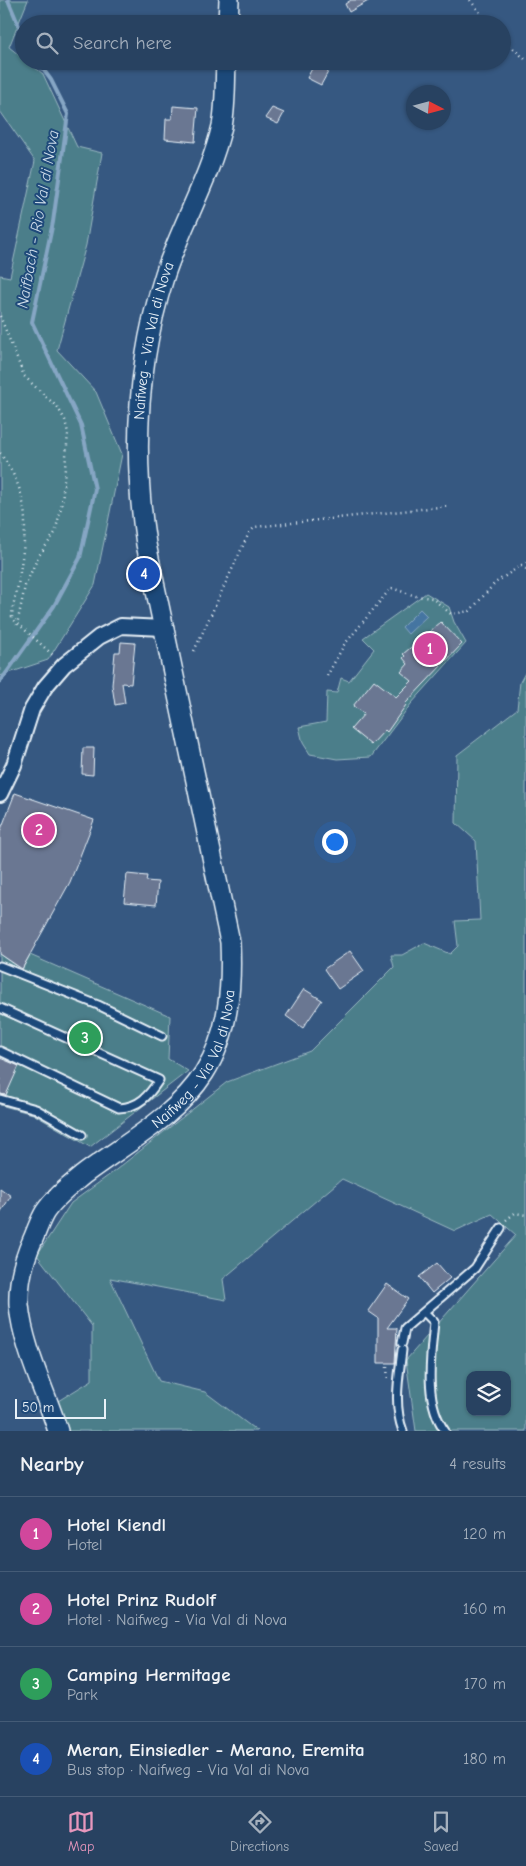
<!DOCTYPE html>
<meta charset="utf-8">
<style>
body{margin:0;font-family:"Comic Neue",sans-serif;background:#304967;color:#f1f3f6}
.controls{position:absolute;right:15px;bottom:15px;display:grid;overflow:hidden;border-radius:10px;box-shadow:0 1px 4px #0004}
.controls button{width:45px;height:45px;display:grid;place-items:center;padding:0;border:0;border-bottom:1px solid #445b76;background:#284261;color:#f1f3f6;font:25px sans-serif}
.compass{position:absolute;left:406px;top:85px;width:45px;height:45px;border-radius:50%;background:#284261;box-shadow:0 1px 4px #0004;rotate:96deg}
.scale{position:absolute;left:15px;bottom:12px;width:91px;box-sizing:border-box;padding-left:5px;border:2px solid #e8f1f8;border-top:0;font-size:14px;line-height:18px;white-space:nowrap;color:#e8f1f8;-webkit-text-stroke:4px #1f4a7a;paint-order:stroke}
.you{position:absolute;left:334px;top:841px;width:18px;height:18px;margin:-12px;border:4px solid #fff;border-radius:50%;background:#1a73e8;box-shadow:0 0 0 8px #1a73e833}
.badge{display:grid;place-items:center;width:32px;height:32px;border-radius:50%;background:#e797bd;color:#fff;font-size:16px;font-weight:700}
.pin{position:absolute;translate:-50% -50%;border:2px solid #fff;box-shadow:0 1px 5px #0006}
.list{margin:0;padding:0;list-style:none}
h2{display:flex;justify-content:space-between;align-items:center;height:65px;margin:0;padding:0 20px;font-size:21px}
h2 small{font-size:16px;font-weight:400;color:#a5b0bd}
.list li{display:grid;grid-template-columns:32px 1fr auto;gap:15px;align-items:center;box-sizing:border-box;height:75px;padding:0 20px;border-top:1px solid #445b76}
.list b{display:block;font-size:19px;white-space:nowrap}
.list p{margin:0;font-size:16px;white-space:nowrap;color:#a5b0bd}
.list em{font-size:16px;font-style:normal;color:#a5b0bd}
.icon{flex:none;width:28px;height:28px;fill:none;stroke:currentColor;stroke-width:2;stroke-linecap:round;stroke-linejoin:round}
.map{position:relative;flex:none;width:526px;height:1431px;overflow:hidden}
.search{position:absolute;background:#284261;box-shadow:0 1px 4px #0004;left:15px;right:15px;top:15px;height:55px;display:flex;align-items:center;gap:12px;box-sizing:border-box;padding:0 18px;border-radius:28px;color:#a5b0bd;font-size:19px}
.sheet{height:365px;background:#284261}
nav{display:flex;justify-content:space-around;align-items:center;box-sizing:border-box;height:70px;border-top:1px solid #445b76;background:#284261;font-size:14px;color:#a5b0bd}
nav a{display:grid;justify-items:center;gap:2px}
nav .on{color:#e797bd}
.map>svg:first-child{display:block}
</style>
<div class="map">
<svg width="526" height="1431" viewBox="0 0 526 1431">
<rect width="100%" height="100%" fill="#365881"/>
<filter id="ink" filterUnits="userSpaceOnUse"><feTurbulence type="fractalNoise" baseFrequency=".02" numOctaves="2"/><feDisplacementMap in="SourceGraphic" scale="10" xChannelSelector="R" yChannelSelector="G"/><feConvolveMatrix kernelMatrix="1 2 1 2 8 2 1 2 1" color-interpolation-filters="sRGB"/></filter>
<g filter="url(#ink)">
<path fill="#4b7e8a" stroke="#9ab8c1" fill-rule="evenodd" d="M0,0H28L9,47L24,59V61H27L43,74L77,147L102,153L86,245L57,350L96,392L122,454L95,585L48,660L0,676V275L10,277L35,161L0,111Z
M426,593L449,607L454,622L466,643L411,704L371,757L337,759L310,754L303,743L299,727L326,722L327,692L337,693L341,678L349,681L374,649L363,638Z
M526,671V1431H416L406,1360L516,1235L492,1214L455,1231L342,1179L223,1279L226,1300L110,1278L159,1381L205,1392L257,1431H67L58,1401L92,1380V1326L37,1255L71,1203L112,1173L227,1082L310,1051L394,967L391,955H402L424,943L450,954L458,946L455,921L480,920L476,841L456,823L457,755L517,709L520,682ZM470,1375H507V1412H470Z
M0,954L22,970L30,955L170,1016L168,1059L188,1071L90,1147L33,1114L0,1105Z"/>
<path fill="#4574a1" stroke="#86a6c4" d="M420,609L427,616L408,634L402,627Z"/>
<g fill="none" stroke-linecap="round" stroke-linejoin="round">
<path stroke="#86a6c4" stroke-width="4" d="M8,0L24,38
M0,682L54,606L80,558L95,489L81,425L32,322L53,222L68,114L51,80L37,61"/>
</g>
<path fill="#6b7792" stroke="#e8f1f8" d="M351,0H370L349,12L345,4Z
M316,61H334L321,85L307,78Z
M173,106L198,108L195,142L165,139L166,119H172Z
M272,108L284,113L278,124L265,118Z
M441,622L462,644L405,704L406,705L387,732L385,730L371,745L351,729L364,714L353,706L374,680L396,697L412,681L401,672L408,664L403,658L405,656L403,654Z
M121,642L135,643L131,684L122,683L125,703L115,705L112,685L115,652H120Z
M83,748H94L93,775L82,774Z
M15,793L94,820L70,882L22,969L0,954V832Z
M127,874L147,876L146,881L158,882L156,905L124,902Z
M350,951L364,971L338,989L324,969Z
M304,989L322,1000L303,1028L286,1016Z
M0,1058L19,1066L6,1095L0,1094Z
M0,1188L11,1196L0,1213Z
M437,1263L450,1278L432,1293L419,1277Z
M387,1284L408,1299L387,1328H397L395,1363H378V1318L368,1311Z"/>
<g fill="none" stroke-linecap="round" stroke-linejoin="round">
<g stroke="#e8f1f8" stroke-width="11">
<path id="service" d="M0,966L98,1005L162,1036
M0,1008L159,1080C149,1095 140,1107 119,1108L0,1051
M0,1099L36,1109L82,1135
M424,1312L434,1322C431,1356 423,1401 445,1431
M402,1343L405,1328L475,1268L501,1228
M402,1350C399,1377 393,1405 403,1431"/>
</g>
<g stroke="#e8f1f8" stroke-width="18">
<path id="minor" d="M0,794L14,765L32,709L45,687L64,665L99,637L121,626L163,628"/>
</g>
<g stroke="#e8f1f8" stroke-width="22">
<g id="secondary">
<path d="M228,24L229,0"/>
<path id="s1" d="M58,1431C45,1390 23,1348 19,1305C18,1281 23,1261 33,1239C37,1230 40,1220 45,1212C55,1197 70,1186 83,1175C124,1144 176,1117 204,1073C229,1034 232,987 230,942L146,544C132,453 137,362 165,274C182,224 210,177 222,126C226,105 225,82 226,61"/>
</g>
</g>
<path stroke="#e8f1f8" stroke-width="2.5" stroke-dasharray="1 4" stroke-linecap="butt" d="M470,0L489,24
M502,38L526,60
M0,316L24,376L58,408L65,420L68,433L62,503L55,533L38,557L25,586L17,625
M0,453C34,500 26,531 18,585C16,596 12,606 12,618L55,657
M521,566L526,569
M194,651L249,533L255,527L448,506
M327,676L344,645L391,588L416,596L432,598L451,614L470,611L495,583L526,562
M506,1220L515,1213L526,1215
M387,1367L388,1381"/>
<use href="#service" stroke="#1f4a7a" stroke-width="7"/>
<use href="#minor" stroke="#1f4a7a" stroke-width="14"/>
<use href="#secondary" stroke="#1f4a7a" stroke-width="19"/>
</g>
</g>
<g text-anchor="middle" stroke-width="4" stroke-linejoin="round" paint-order="stroke">
<g font-size="15" fill="#e8f1f8" stroke="#1f4a7a">
<text dy="5" stroke="none"><textPath href="#s1" startOffset="1190">Naifweg - Via Val di Nova</textPath></text>
<text dy="5" stroke="none"><textPath href="#s1" startOffset="450">Naifweg - Via Val di Nova</textPath></text>
</g>
<g font-size="16" font-style="italic" fill="#d0deeb" stroke="#1f4a7a">
<text transform="translate(37 219) rotate(-80)" y="6">Naifbach - Rio Val di Nova</text>
</g>
</g>
</svg>
<div class="controls">
<button><svg class="icon" aria-label="layers" viewBox="0 0 24 24"><path d="M12 4l9 5-9 5-9-5zM3 14l9 5 9-5"/></svg></button>
</div>
<svg class="compass" viewBox="-18 -18 36 36"><path d="M0-13l5 13h-10z" fill="#e53935"/><path d="M0 13l5-13h-10z" fill="#a5b0bd"/></svg>
<div class="scale">50 m</div>
<div class="you"></div>
<div class="pin badge" style="left:430px;top:649px;background:#d1479c">1</div>
<div class="pin badge" style="left:39px;top:830px;background:#d1479c">2</div>
<div class="pin badge" style="left:85px;top:1038px;background:#2e9e5b">3</div>
<div class="pin badge" style="left:144px;top:574px;background:#1a4fb4">4</div>
<div class="search"><svg class="icon" aria-label="search" viewBox="0 0 24 24"><circle cx="10" cy="10" r="6"/><path d="M15 15l6 6"/></svg>Search here</div>
</div>
<section class="sheet">
<h2>Nearby<small>4 results</small></h2>
<ul class="list">
<li><span class="badge" style="background:#d1479c">1</span><div><b>Hotel Kiendl</b><p>Hotel</p></div><em>120 m</em></li>
<li><span class="badge" style="background:#d1479c">2</span><div><b>Hotel Prinz Rudolf</b><p>Hotel · Naifweg - Via Val di Nova</p></div><em>160 m</em></li>
<li><span class="badge" style="background:#2e9e5b">3</span><div><b>Camping Hermitage</b><p>Park</p></div><em>170 m</em></li>
<li><span class="badge" style="background:#1a4fb4">4</span><div><b>Meran, Einsiedler - Merano, Eremita</b><p>Bus stop · Naifweg - Via Val di Nova</p></div><em>180 m</em></li>
</ul>
</section>
<nav>
<a class="on"><svg class="icon" aria-label="map" viewBox="0 0 24 24"><path d="M3 6l6-2 6 2 6-2v14l-6 2-6-2-6 2zM9 4v14M15 6v14"/></svg>Map</a>
<a><svg class="icon" aria-label="directions" viewBox="0 0 24 24"><path d="M12 3l9 9-9 9-9-9zM9 14v-3h6M13 9l2 2-2 2"/></svg>Directions</a>
<a><svg class="icon" aria-label="saved" viewBox="0 0 24 24"><path d="M7 4h10v16l-5-4-5 4z"/></svg>Saved</a>
</nav>
